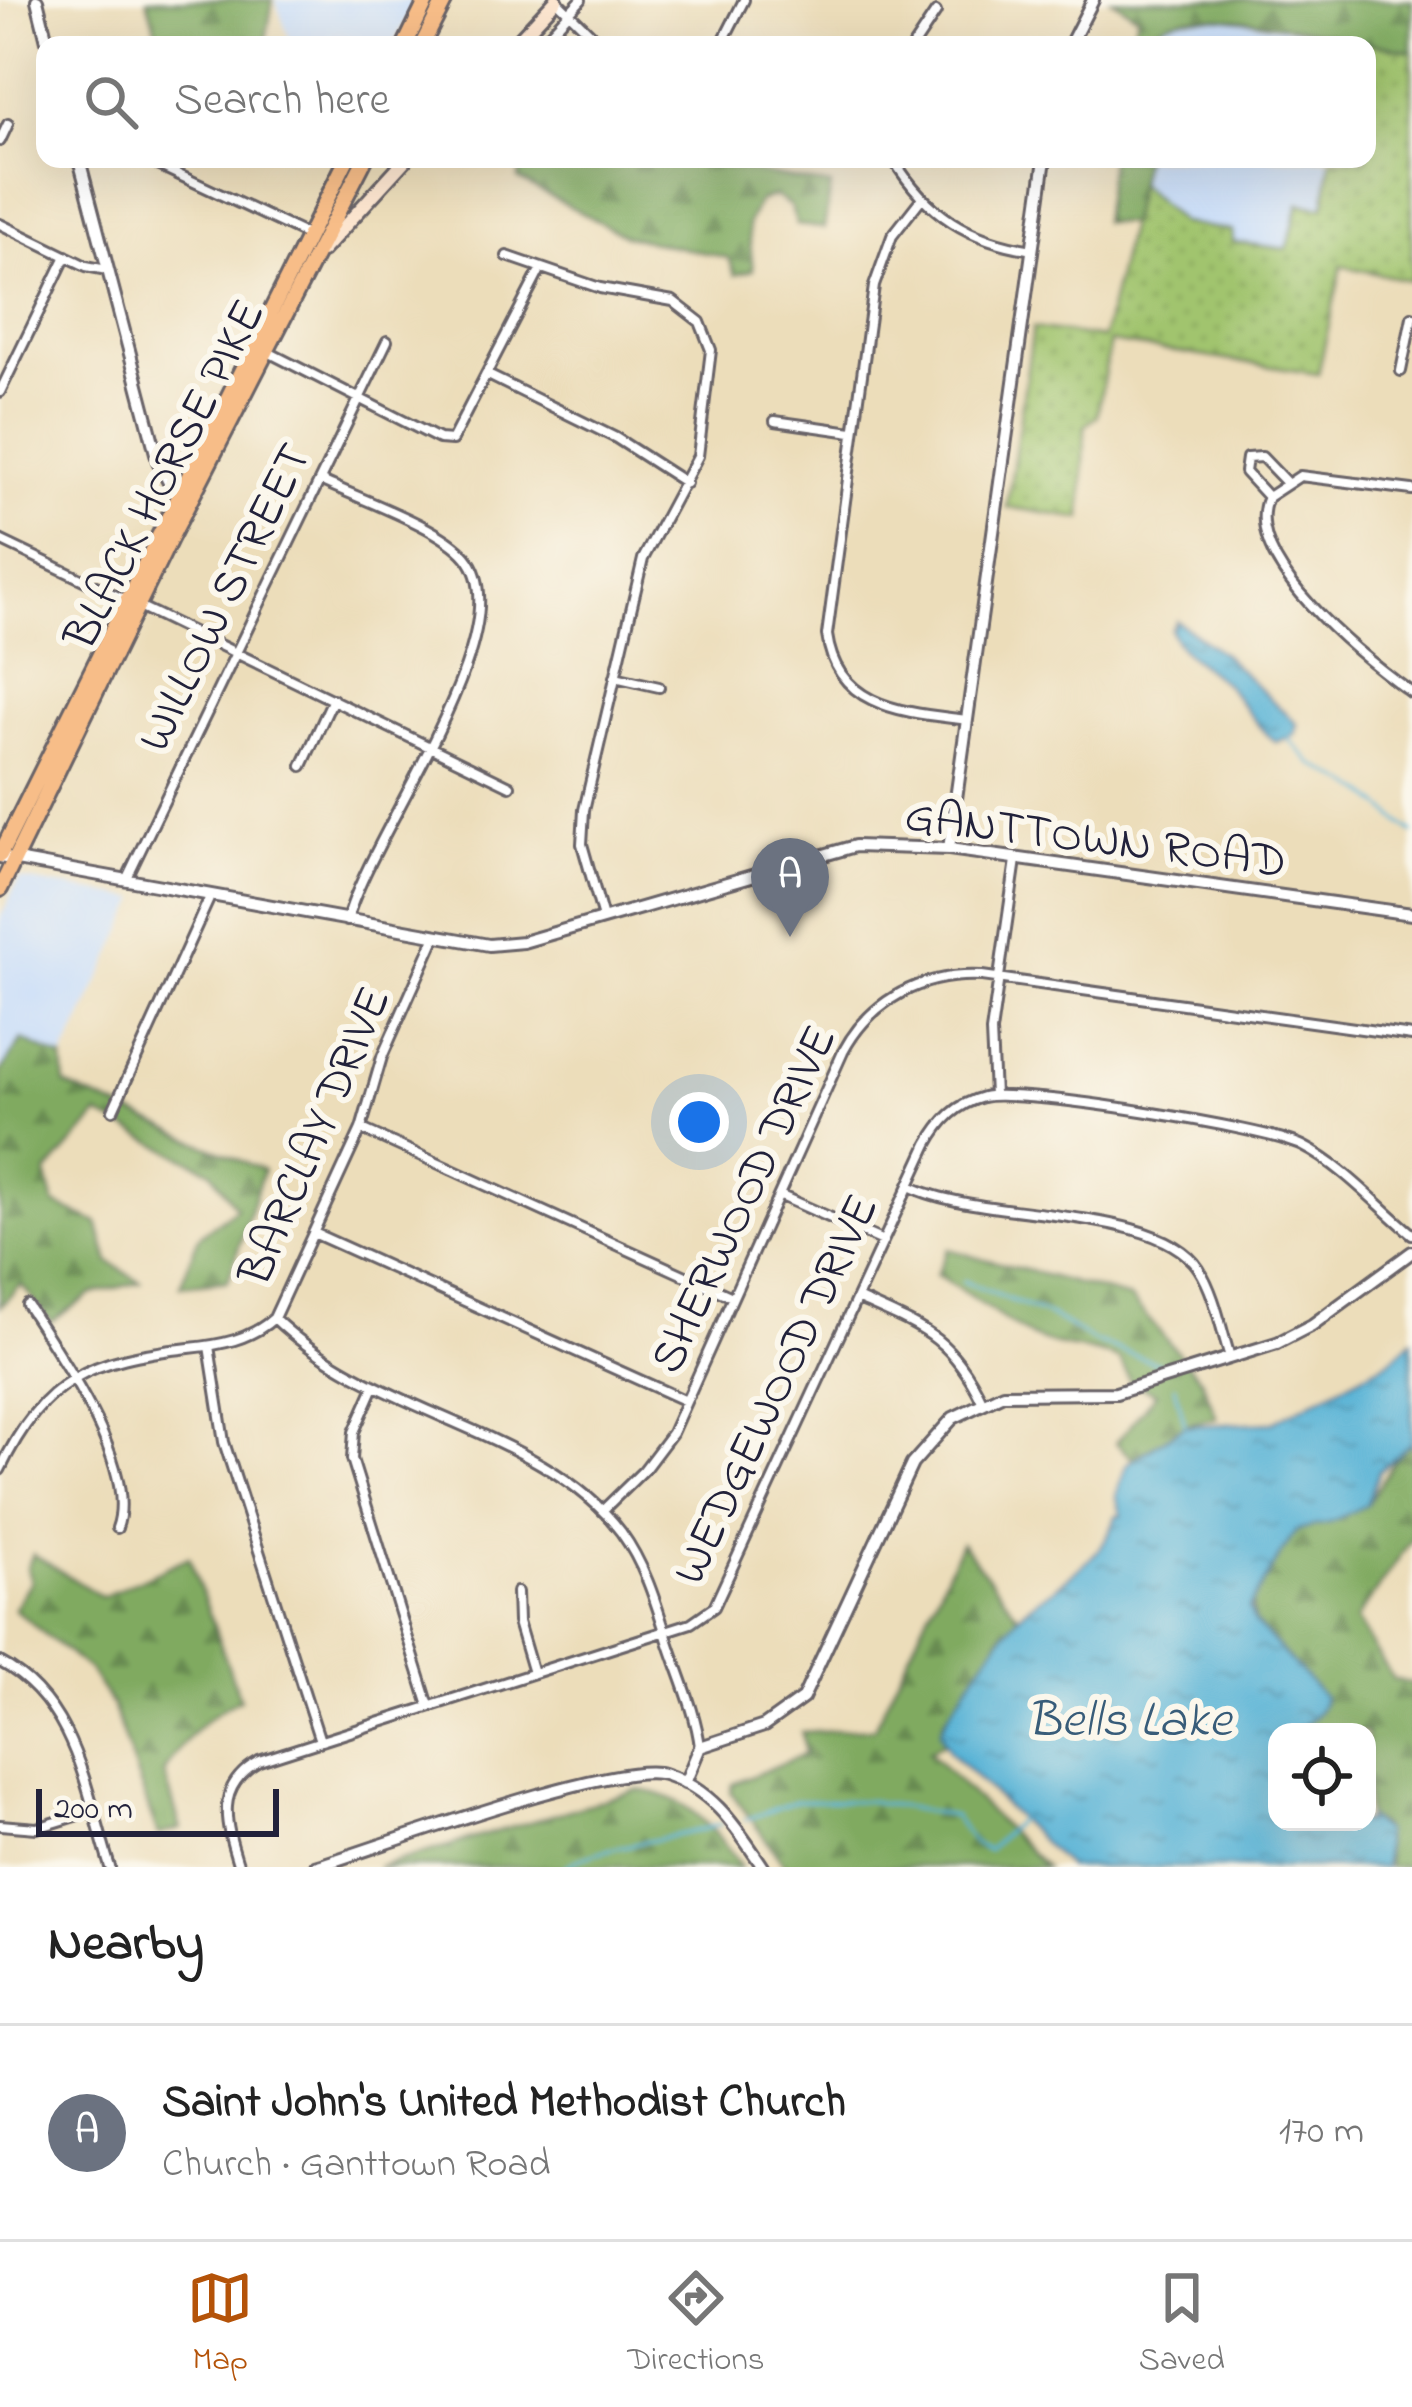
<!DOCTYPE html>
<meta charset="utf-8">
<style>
body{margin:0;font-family:"Indie Flower",sans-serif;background:#f2f2f2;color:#222}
.controls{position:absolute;right:36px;bottom:36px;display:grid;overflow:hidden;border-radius:24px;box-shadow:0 12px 48px #0002}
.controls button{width:108px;height:108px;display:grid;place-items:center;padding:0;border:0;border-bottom:3px solid #e0e0e0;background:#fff;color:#222;font:60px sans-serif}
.scale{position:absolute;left:36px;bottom:30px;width:243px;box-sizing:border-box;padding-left:12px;border:6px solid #22223b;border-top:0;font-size:33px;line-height:42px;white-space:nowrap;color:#22223b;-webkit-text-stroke:9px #fbf7ec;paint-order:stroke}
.you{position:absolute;left:699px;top:1122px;width:42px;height:42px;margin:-30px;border:9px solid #fff;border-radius:50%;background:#1a73e8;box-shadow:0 0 0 18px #1a73e833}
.badge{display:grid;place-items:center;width:78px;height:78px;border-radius:50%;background:#b45309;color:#fff;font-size:39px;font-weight:700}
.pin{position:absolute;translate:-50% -99px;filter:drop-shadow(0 3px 6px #0008)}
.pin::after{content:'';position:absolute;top:63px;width:42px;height:36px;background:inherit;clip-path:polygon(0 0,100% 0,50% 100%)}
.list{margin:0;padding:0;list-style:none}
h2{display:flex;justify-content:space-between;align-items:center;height:156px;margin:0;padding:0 48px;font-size:51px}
h2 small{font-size:39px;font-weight:400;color:#767676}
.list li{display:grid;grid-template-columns:78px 1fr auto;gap:36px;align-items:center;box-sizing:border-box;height:216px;padding:0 48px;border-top:3px solid #e0e0e0}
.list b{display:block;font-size:45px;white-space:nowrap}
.list p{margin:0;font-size:39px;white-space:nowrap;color:#767676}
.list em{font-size:39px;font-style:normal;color:#767676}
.icon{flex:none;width:66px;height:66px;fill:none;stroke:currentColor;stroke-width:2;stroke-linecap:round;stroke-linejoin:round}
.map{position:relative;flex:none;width:1412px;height:1867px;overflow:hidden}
.search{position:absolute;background:#fff;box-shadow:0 12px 48px #0002;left:36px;right:36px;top:36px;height:132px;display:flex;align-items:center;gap:30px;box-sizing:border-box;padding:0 42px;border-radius:24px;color:#767676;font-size:45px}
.sheet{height:372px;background:#fff}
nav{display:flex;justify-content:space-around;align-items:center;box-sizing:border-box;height:168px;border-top:3px solid #e0e0e0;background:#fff;font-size:33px;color:#767676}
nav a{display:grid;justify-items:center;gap:6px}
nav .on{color:#b45309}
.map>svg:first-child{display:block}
</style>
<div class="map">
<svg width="1412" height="1867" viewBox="0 0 1412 1867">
<defs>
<pattern id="grass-dots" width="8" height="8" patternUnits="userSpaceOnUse" patternTransform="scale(3)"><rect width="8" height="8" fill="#a1c46e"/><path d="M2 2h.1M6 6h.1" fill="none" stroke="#8aa860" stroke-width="1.8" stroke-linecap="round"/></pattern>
<pattern id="forest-firs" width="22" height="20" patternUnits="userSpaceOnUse" patternTransform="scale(3)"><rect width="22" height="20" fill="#80aa61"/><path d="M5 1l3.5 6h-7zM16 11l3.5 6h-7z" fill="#688a51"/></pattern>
<pattern id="water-ripples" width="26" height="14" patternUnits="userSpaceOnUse" patternTransform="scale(3)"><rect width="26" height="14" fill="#58b3d6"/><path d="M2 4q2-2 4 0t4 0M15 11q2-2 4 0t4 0" fill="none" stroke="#4891af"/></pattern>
</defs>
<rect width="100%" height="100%" fill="#fbf7ec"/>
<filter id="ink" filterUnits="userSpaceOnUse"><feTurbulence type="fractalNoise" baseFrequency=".00833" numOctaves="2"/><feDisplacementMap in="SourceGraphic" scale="24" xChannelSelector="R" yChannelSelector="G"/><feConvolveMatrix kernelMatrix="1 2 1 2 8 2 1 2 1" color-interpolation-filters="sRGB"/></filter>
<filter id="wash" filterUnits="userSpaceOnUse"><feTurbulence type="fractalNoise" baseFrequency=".004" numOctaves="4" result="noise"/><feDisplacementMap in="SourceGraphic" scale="48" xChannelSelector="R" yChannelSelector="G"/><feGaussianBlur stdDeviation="2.7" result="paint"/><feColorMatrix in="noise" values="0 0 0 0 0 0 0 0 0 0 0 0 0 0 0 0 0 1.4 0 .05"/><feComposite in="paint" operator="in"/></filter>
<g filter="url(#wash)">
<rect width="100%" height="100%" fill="#ecddba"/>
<path fill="#c8ddf9" d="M275,0H417L393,45H292Z
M1219,17L1345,39L1344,45H1150L1159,26L1170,21Z
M1143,159H1331L1324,207L1288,249L1232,242L1231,231L1181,223L1138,183Z
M19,879L138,899L63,1059L22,1040L0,1073V918Z"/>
<path fill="url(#grass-dots)" stroke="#627354" stroke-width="3" d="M1345,39L1412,51V281L1342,266L1318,374L1110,342L1097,416L1085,426L1082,519L1007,507L1033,328L1103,338L1138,183L1181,223L1232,231L1233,242L1287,249L1299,204L1324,207L1331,159H1367V45H1344Z"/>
<path fill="url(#forest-firs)" stroke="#51664e" stroke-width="3" d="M147,0H273L265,45H160Z
M1112,0H1412V51C1361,42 1209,3 1166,23C1157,27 1154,36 1150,45H1129L1138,16Z
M525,159H682L831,186L824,228L797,225L790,206L775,196L759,201L748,224L753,270L735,275L729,258L626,236L518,179Z
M1110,159H1143L1129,224L1102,222Z
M22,1040L63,1059L65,1085L263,1170L228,1281L180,1286L199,1236L236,1208L211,1171L98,1115L46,1174L54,1204L98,1223L109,1262L141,1282L92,1294L51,1322L21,1284L0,1307V1073Z
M948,1249L1130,1298L1202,1380L1217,1418L1188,1424L1133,1459L1116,1443L1156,1393L1130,1382L1120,1360C1090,1346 1056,1351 1027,1334C996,1316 968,1293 936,1275Z
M1412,1445V1539L1356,1620L1393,1679L1412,1684V1867H1388L1381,1826L1367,1817V1732H1302L1323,1697L1254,1621L1252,1598L1296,1530L1366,1505L1403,1447Z
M961,1543L1019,1616L943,1722L945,1742L929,1752L1045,1867H786L731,1792L733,1784L805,1754L802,1732L874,1728Z
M33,1554L102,1597L189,1557L240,1699C205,1716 183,1739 164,1773L181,1829L158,1835L112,1705L89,1670L14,1609L31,1581L27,1568Z
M637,1790C687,1794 713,1827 741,1867H377Z"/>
<path fill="url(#water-ripples)" stroke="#3d6a88" stroke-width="3" d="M1177,621L1224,655L1297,724L1295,735L1276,742C1262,734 1239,699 1225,684C1209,668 1176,652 1171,630Z
M1412,1340V1442L1379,1471L1366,1505L1328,1523L1296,1530L1249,1608L1254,1622L1324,1697C1321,1718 1296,1732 1277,1732V1822H1367V1817L1384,1832V1867H1068L950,1752L940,1732C946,1712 1010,1622 1027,1608C1059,1582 1106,1558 1116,1516H1122L1116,1496L1127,1464L1185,1426L1273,1422L1389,1361Z"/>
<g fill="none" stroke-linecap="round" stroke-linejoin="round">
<path stroke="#58b3d6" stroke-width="3" d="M1288,738L1311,763L1366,793L1412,832
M963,1281L1055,1318L1095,1342L1163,1365
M1175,1386L1185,1425
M745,1820L796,1801H870L954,1816L974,1844L988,1850L1019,1819
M565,1867C580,1849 688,1837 721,1824"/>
</g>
</g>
<g filter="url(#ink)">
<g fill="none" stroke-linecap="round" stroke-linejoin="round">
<g stroke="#696367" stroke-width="14">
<path id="minor" d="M556,0L602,45
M539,45L581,0
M721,45L744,0
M914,45L936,12
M0,141L8,124
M145,159L307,235
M893,159C927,214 969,241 1033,250
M921,199L892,236L874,286L827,635C837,710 907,712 967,720
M0,224L86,266L107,270
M507,256L600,288L673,301L700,322L711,350L698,456L643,559L584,810L582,844L603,918
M268,352L439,439L452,440L540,270
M1401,371L1412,317
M488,375L616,438L686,483
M0,392L66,256
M775,421L852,432
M320,480C359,499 440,526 466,557C526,629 366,840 347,921
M1412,490L1300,476L1268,497C1239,561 1365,659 1412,693
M1268,497L1245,472L1247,458L1262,457L1285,481
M0,540L125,600
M139,606L510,786
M615,677L659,687
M302,766L333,699
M126,880L387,341
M994,1095L991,1032L1016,860
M113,1110L209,899
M362,1129L732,1297
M909,1186C984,1223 1156,1203 1199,1269C1215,1294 1221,1329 1230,1357
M779,1195L883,1241
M316,1234L686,1401
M859,1299C921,1327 951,1336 982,1401
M27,1305C59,1354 139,1468 117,1528
M274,1318C375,1416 543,1428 621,1532C645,1565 656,1603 668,1641C679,1675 696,1712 700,1747
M209,1346L224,1442L320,1741
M373,1389L354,1432L352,1459L429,1706
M0,1470C44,1377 91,1359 189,1348C220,1345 250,1340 274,1318L361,1129L382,1057L435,938
M603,1510L644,1470L672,1433L843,1052C871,999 923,973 982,976L1412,1036
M517,1592L518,1622L533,1673
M0,1662C76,1702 86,1792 110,1867
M0,1825L37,1828L92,1811
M239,1867C226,1825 213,1787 259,1761L691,1623L714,1607L928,1144C941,1120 957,1104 983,1097C1019,1088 1268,1128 1303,1146C1344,1167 1377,1205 1412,1234"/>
</g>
<g stroke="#696367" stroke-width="16">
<path id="tertiary" d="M37,0L48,45
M1070,45L1093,0
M79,159L158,461L179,502
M949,849L1045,159
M0,857L489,945L523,942L855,846L949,849L1412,914
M685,1783L700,1747L764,1726L803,1698L912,1464L953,1418L1003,1394L1116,1393L1277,1343L1312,1325L1412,1252
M315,1867C376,1848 617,1759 664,1774C713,1789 736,1827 763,1867"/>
</g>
<g stroke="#696367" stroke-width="18">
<path id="secondary" d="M514,45L556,0
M322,251L406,159"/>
</g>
<g stroke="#696367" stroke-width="20">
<path id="trunk" d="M405,45L427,0
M422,45L445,0
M0,855L347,159
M0,889L170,539L365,159"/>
</g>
<use href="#minor" stroke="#fff" stroke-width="8"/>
<use href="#tertiary" stroke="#fff" stroke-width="10"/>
<use href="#secondary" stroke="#fce5cf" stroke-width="12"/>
<use href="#trunk" stroke="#f7bd88" stroke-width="14"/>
</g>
</g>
<g text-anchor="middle" stroke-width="12" stroke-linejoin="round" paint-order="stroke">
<g font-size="48" fill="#22223b" stroke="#fbf7ec">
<text transform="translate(162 473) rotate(-63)" y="17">BLACK HORSE PIKE</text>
<text transform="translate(222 596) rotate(-64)" y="17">WILLOW STREET</text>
<text transform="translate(1096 836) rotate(7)" y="17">GANTTOWN ROAD</text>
<text transform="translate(312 1135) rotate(-67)" y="17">BARCLAY DRIVE</text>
<text transform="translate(741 1198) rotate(-65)" y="17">SHERWOOD DRIVE</text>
<text transform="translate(773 1388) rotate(-65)" y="17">WEDGEWOOD DRIVE</text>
</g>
<g font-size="51" font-style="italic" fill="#385c79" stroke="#fbf7ec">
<text x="1129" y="1735">Bells Lake</text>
</g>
</g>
</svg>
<div class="controls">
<button><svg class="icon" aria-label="locate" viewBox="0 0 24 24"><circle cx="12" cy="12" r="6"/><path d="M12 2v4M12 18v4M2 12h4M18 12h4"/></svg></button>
</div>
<div class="scale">200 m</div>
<div class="you"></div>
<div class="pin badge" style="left:790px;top:937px;background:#6b7280">A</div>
<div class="search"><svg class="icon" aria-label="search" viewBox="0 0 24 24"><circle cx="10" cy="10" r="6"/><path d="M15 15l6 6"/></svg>Search here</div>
</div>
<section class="sheet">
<h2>Nearby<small></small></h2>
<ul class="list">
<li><span class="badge" style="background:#6b7280">A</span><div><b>Saint John's United Methodist Church</b><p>Church · Ganttown Road</p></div><em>170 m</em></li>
</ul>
</section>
<nav>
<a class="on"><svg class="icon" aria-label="map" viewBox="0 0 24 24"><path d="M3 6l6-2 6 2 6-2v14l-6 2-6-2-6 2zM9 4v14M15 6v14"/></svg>Map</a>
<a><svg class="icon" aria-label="directions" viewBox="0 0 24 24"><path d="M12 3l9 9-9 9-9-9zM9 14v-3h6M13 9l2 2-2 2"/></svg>Directions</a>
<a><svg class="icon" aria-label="saved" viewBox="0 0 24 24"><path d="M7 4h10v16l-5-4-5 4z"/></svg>Saved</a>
</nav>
